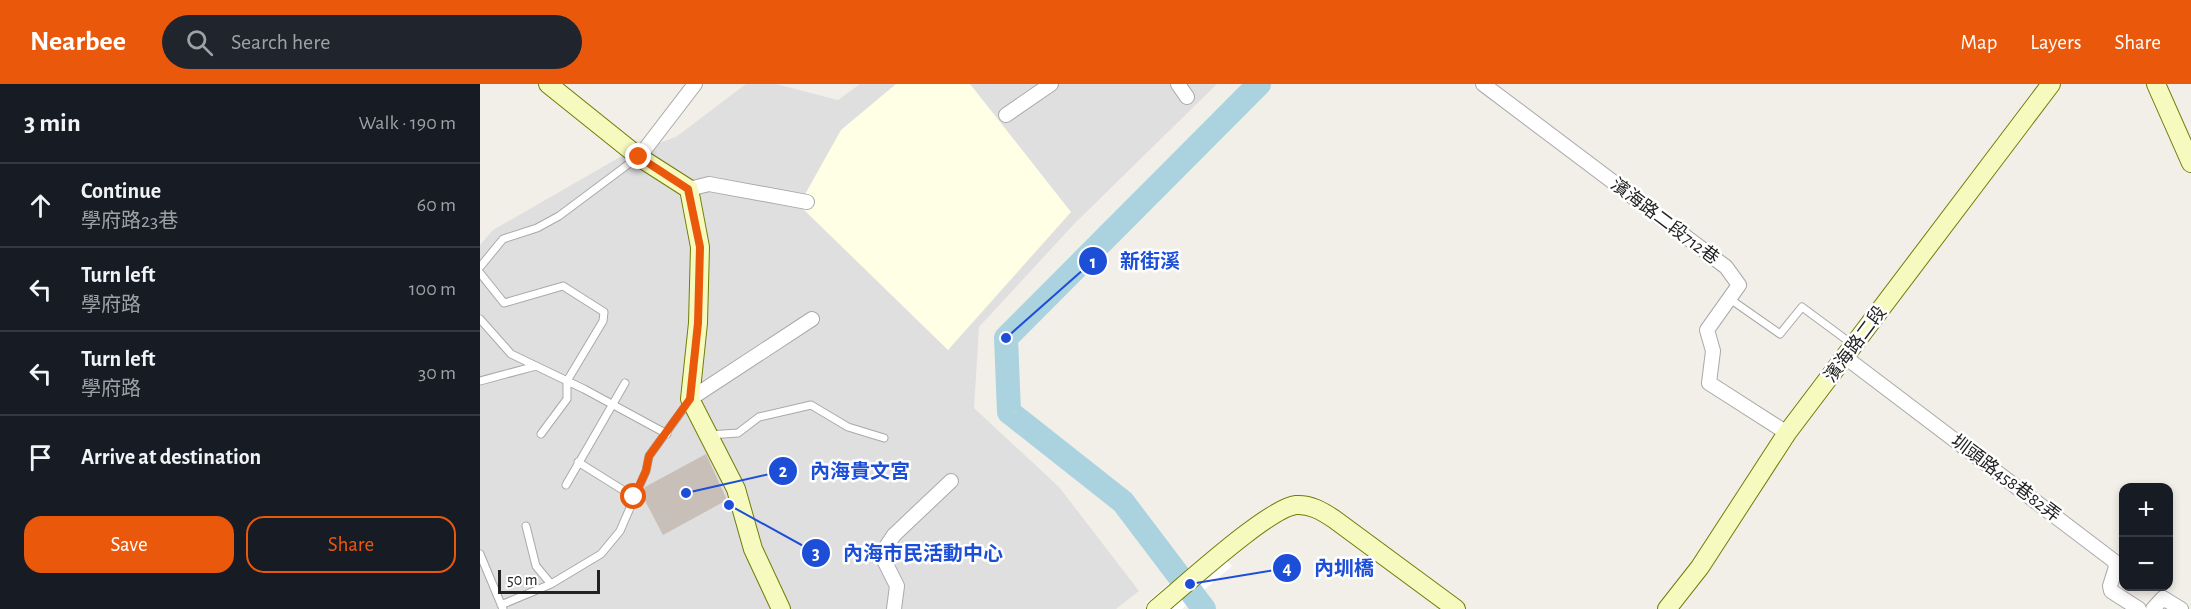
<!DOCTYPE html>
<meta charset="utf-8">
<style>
body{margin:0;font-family:"Alegreya Sans","Noto Sans TC",sans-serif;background:#20242c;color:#f1f3f6}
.controls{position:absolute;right:18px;bottom:18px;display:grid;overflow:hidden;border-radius:12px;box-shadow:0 3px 9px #0003}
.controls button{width:54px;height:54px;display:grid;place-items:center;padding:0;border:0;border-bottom:2px solid #363941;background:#171b24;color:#f1f3f6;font:30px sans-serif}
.scale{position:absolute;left:18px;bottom:15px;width:102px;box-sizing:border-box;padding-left:6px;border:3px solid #222;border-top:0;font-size:16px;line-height:21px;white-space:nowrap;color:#222;-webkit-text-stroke:4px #fff;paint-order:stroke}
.stop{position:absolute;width:18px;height:18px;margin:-14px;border:4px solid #ea580c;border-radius:50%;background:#fff}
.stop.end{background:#ea580c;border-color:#fff;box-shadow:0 2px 6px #0008}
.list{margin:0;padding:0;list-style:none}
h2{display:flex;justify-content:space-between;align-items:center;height:78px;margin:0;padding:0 24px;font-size:26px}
h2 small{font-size:20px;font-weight:400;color:#9ea1a6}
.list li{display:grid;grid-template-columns:39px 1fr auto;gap:18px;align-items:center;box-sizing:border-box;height:84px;padding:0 24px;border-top:2px solid #363941}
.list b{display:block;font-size:22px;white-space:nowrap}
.list p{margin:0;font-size:20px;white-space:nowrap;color:#9ea1a6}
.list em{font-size:20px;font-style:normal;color:#9ea1a6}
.actions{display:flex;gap:12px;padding:18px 24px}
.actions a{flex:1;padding:14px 0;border:2px solid #ea580c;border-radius:18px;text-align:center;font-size:21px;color:#ea580c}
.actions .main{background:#ea580c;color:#fff}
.icon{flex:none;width:33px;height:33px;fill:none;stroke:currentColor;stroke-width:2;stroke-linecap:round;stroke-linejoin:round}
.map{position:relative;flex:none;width:1711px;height:525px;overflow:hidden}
header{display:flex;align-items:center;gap:36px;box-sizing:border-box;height:84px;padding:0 30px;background:#ea580c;color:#fff}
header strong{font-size:28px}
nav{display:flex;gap:33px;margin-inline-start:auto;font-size:21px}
.search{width:420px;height:54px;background:#20242c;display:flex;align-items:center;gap:15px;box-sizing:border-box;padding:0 21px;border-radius:33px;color:#9ea1a6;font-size:22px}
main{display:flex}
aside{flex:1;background:#171b24}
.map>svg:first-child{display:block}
</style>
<header>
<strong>Nearbee</strong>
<div class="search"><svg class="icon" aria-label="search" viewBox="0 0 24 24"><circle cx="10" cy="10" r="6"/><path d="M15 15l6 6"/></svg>Search here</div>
<nav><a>Map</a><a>Layers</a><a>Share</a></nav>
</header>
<main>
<aside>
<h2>3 min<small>Walk · 190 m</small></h2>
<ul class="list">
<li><svg class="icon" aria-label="ahead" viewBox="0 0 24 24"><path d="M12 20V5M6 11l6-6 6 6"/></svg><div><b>Continue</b><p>學府路23巷</p></div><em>60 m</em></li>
<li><svg class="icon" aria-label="left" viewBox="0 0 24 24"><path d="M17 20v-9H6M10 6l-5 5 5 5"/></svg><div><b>Turn left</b><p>學府路</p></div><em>100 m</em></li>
<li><svg class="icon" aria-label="left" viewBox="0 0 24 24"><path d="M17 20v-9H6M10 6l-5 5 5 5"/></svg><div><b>Turn left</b><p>學府路</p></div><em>30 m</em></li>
<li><svg class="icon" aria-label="arrive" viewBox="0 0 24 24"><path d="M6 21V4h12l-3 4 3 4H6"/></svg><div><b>Arrive at destination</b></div></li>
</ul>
<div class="actions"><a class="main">Save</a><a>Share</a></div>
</aside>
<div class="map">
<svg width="1711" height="525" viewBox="0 0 1711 525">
<rect width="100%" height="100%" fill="#f2efe9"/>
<path fill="#e0dfdf" d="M266,0H296L358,16L380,0H737L594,140L499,243L494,324L579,403L659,507L636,525H0V161L13,146L140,73L196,53Z"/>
<path fill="#ffffe5" d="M416,0H490L591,128L468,266L319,121L361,46Z"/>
<path fill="#fff" d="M735,462L752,482L702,525H671L666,519Z"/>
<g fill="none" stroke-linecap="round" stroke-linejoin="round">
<path stroke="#aad3df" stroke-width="24" d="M724,525L643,418L529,328L526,254L779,0"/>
</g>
<path fill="#c7bfb8" d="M226,370L247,416L183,451L162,411L165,403Z"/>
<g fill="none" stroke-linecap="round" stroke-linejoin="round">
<g stroke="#a9a9a9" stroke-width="9">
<path id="lane" d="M0,183L23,155L57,144L79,132L158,73
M0,189L24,219L83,202L124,228L123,237L87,297V315L61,350
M1250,215L1300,250L1322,223L1372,260
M0,235L31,270L104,305L187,350
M0,297L56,282
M229,351L258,349L279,333L331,321L368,343L404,354
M98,378L154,413
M86,401L145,299
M46,442L56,482L71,500
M0,470L23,525
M21,521L71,500L121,470L140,447L166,387L169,372L209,317"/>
</g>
<g stroke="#a9a9a9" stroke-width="16">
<path id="street" d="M698,0L707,13
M1003,0L1246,183L1259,201L1227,246L1233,267L1229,299L1307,349
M526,31L571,0
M159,73L215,0
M209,105L229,100L327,118
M1365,273L1634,477L1636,483L1630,502L1631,507L1659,525
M210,315L332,235
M414,525L417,502L403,474L404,466L414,451L471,397
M1673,525L1683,514L1701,525"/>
</g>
<g stroke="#707d05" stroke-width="20">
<path id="secondary" d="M68,0L159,73L209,105L220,163L218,239L210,315L256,405L273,465L301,525
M1676,0L1711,79
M676,525C702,504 788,424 816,421C830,420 842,427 854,435L976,525
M1187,525L1220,483L1307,349L1571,0"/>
</g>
<use href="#lane" stroke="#fff" stroke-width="7"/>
<use href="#street" stroke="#fff" stroke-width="14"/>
<use href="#secondary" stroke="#f7fabf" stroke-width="18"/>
</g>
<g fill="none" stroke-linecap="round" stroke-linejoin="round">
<path stroke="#ea580c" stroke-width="8" d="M154,413L166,387L169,372L210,315L218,239L220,163L208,105L159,73"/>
</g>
<g text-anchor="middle" stroke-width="5" stroke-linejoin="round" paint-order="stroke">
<g font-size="18" fill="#222" stroke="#fff">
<text transform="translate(1185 137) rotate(37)" y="6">濱海路二段712巷</text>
<text transform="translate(1375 260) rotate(-53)" y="6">濱海路二段</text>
<text transform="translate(1526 394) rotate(37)" y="6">圳頭路458巷82弄</text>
</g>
</g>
<path fill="none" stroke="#1d4ed8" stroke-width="2" d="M526 254L613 177M206 409L303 387M249 421L336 469M710 500L807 484"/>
<g fill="#1d4ed8" stroke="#fff" stroke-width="2">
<circle cx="526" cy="254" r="6"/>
<circle cx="206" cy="409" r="6"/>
<circle cx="249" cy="421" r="6"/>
<circle cx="710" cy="500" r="6"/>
<circle cx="613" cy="177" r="15"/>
<circle cx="303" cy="387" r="15"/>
<circle cx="336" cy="469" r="15"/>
<circle cx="807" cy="484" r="15"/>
</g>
<g font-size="18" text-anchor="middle" font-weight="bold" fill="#fff">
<text x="613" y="184">1</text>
<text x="303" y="393">2</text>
<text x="336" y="475">3</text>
<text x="807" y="490">4</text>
</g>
<g font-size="20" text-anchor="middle" font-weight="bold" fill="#1d4ed8" stroke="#fff" stroke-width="5" stroke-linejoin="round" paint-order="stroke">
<text x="670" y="184">新街溪</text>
<text x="380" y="394">內海貴文宮</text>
<text x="443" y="476">內海市民活動中心</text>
<text x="864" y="491">內圳橋</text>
</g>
</svg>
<div class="controls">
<button>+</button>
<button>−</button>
</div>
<div class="scale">50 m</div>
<div class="stop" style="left:154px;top:413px"></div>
<div class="stop end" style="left:159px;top:73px"></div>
</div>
</main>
